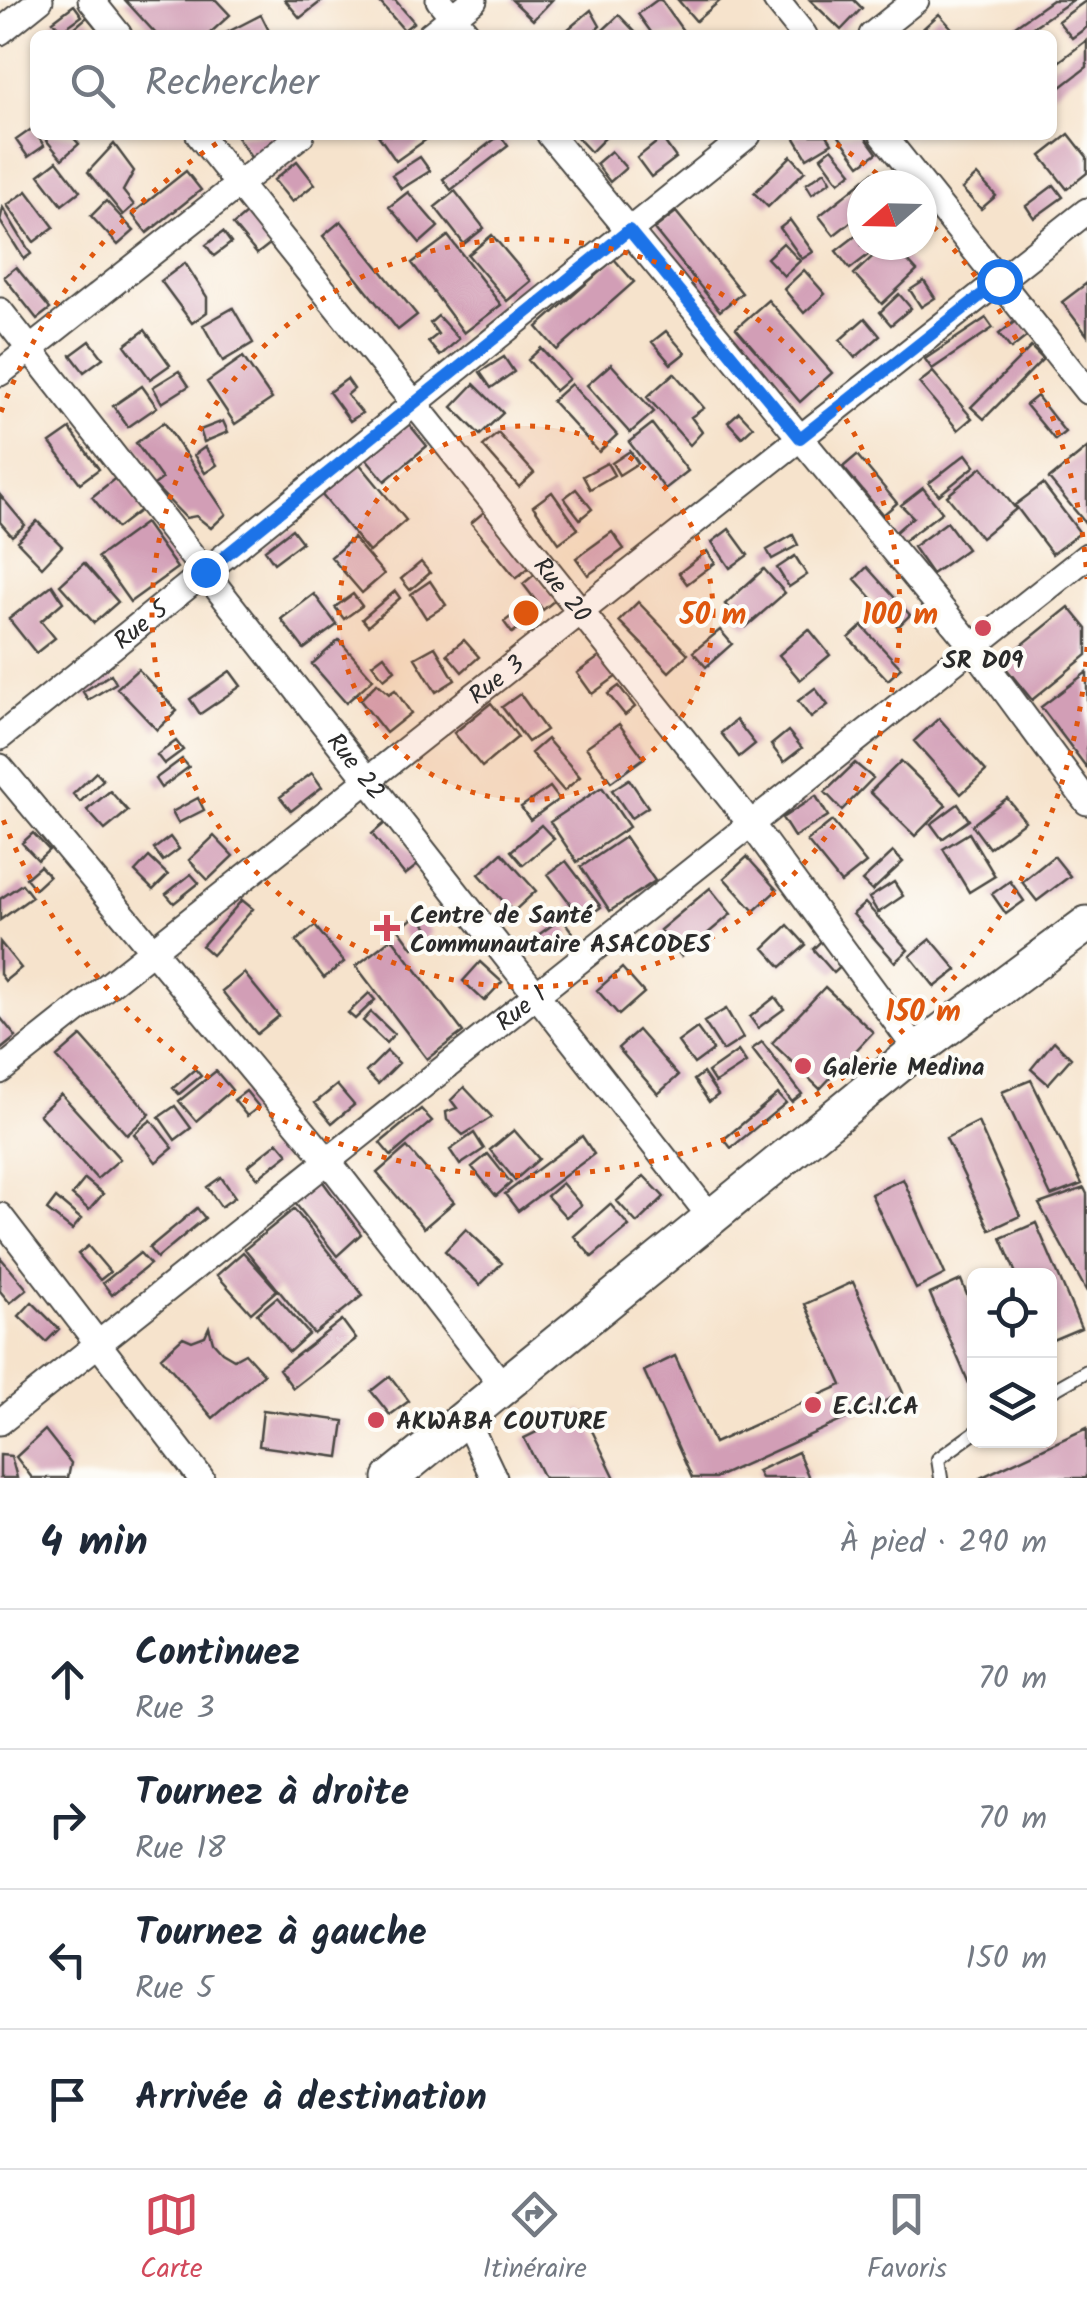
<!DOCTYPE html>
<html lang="fr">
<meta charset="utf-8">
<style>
body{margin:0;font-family:Kalam,sans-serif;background:#f2f2f3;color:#1f2937}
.controls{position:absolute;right:30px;bottom:30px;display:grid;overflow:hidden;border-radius:15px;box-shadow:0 2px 8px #0004}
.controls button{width:90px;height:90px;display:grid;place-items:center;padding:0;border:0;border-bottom:2px solid #e0e1e3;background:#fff;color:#1f2937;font:50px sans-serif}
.compass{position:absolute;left:847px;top:170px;width:90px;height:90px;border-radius:50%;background:#fff;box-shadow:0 2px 8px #0004;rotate:250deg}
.stop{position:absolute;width:30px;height:30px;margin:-22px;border:8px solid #1a73e8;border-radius:50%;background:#fff}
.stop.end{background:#1a73e8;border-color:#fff;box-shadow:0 2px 10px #0008}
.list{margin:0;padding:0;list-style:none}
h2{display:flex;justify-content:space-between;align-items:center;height:130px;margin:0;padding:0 40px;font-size:42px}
h2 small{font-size:32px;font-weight:400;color:#747a83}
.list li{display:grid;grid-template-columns:65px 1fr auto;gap:30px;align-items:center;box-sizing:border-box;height:140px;padding:0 40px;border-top:2px solid #e0e1e3}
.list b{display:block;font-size:38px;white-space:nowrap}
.list p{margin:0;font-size:32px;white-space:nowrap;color:#747a83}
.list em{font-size:32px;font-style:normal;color:#747a83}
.icon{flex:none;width:55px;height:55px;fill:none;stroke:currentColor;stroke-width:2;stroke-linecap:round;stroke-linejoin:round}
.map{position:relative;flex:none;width:1087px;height:1478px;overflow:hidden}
.search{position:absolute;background:#fff;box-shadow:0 2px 8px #0004;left:30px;right:30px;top:30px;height:110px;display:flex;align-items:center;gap:25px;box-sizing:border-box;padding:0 35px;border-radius:15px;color:#747a83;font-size:38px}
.sheet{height:690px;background:#fff}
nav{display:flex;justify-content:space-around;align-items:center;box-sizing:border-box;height:140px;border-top:2px solid #e0e1e3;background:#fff;font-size:28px;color:#747a83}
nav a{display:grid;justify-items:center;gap:5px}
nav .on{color:#d1495b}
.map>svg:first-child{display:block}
</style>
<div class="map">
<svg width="1087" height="1478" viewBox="0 0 1087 1478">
<rect width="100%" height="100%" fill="#fdfcf7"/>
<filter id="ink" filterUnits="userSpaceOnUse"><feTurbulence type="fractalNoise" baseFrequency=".01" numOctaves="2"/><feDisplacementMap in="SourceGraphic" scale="20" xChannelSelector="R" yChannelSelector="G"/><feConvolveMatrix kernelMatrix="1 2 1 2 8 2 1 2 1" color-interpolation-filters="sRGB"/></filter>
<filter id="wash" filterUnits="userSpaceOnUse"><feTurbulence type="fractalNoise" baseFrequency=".0048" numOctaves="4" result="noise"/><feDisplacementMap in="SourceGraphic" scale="40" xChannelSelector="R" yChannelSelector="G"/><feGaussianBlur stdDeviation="2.25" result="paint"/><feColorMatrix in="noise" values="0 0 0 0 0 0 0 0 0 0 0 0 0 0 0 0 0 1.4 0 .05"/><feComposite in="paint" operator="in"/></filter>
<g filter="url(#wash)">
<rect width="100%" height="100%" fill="#f6e3cc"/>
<g id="blocks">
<path fill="#d29eb6" d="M125,0H216L230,15L208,35H157Z
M285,0H323L300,18Z
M378,0H395L414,22L404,30Z
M512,0H552L533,20Z
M657,0H661L686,35H653L638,14Z
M678,0H721L696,21Z
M810,0H854L862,8L841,30Z
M1052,0H1073L1021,35L1015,26Z
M1087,0V27L1072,38L1058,21Z
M74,5L82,16L61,31L53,21Z
M591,10L600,26L591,35H561Z
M939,14L958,35H916Z
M261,15L271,35H222Z
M619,15L638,35H605L602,31Z
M87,17L102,35H78L73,29Z
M1087,40V67L1052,94V67Z
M33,128L44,146L28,157L16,140Z
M1069,134L1087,157V173L1067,189L1041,156Z
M42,135H71L79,144L62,159Z
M236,135H286L254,162Z
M378,135H424L427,139L396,161Z
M500,135L508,146L451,190L443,179Z
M575,135H608L591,152Z
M793,135H827L832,143L807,158Z
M838,135H864L877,153L860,165Z
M662,138L676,158L651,177L637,158Z
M114,144L134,171L123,191L134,205L123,215L88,172Z
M832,148L852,172L839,182L821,157Z
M611,151L626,168L610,182L596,164Z
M791,156L805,171L768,207L754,193Z
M420,157L430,171L401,189L392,175Z
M57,161L80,191L62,205L39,175Z
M297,161L315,184L292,202L274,180Z
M186,171L201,190L147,233L132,214Z
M825,171L831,181L812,194L806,184Z
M874,172L884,185H862V213L834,235L819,216Z
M977,175L996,196L981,209L962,189Z
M1054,185L1063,197L1034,218L1026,206Z
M27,191L54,227L34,242L7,205Z
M455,191L484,228L464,244L435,207Z
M408,192L438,227L420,243L389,207Z
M106,201L134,231L118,245L91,216Z
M3,208L31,254L24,259L0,221Z
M676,212L742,293L720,311L654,229Z
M246,214L271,243L257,254L233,225Z
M790,220L813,252L802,259L780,228Z
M341,221L417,315L398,330L323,236Z
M862,231V245H881L850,269L836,251Z
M223,232L231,243L214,256L206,245Z
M492,235L531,281L507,301L468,255Z
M448,236L501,305L464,333L412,263Z
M783,243L800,261L784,276L767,258Z
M885,245H893L917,271L882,304L854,274Z
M614,259L634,282L557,350L537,327Z
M185,263L207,297V312L192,323L161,281Z
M16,267L50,309L37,319L4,277Z
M804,270L825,294L804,313L784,289Z
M924,281L935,298L921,307L910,290Z
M1087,283V335L1062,302Z
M899,294L911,308L891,325L880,312Z
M768,300L832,373L800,402L736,328Z
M233,308L253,343L223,361L203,325Z
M438,316L459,339L440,356L428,342L438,334L430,323Z
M865,318L880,336L855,358L840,340Z
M986,318L993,328L932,369L925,359Z
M1018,319L1030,334L1011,349L999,334Z
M145,330L170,365L150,379L125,345Z
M666,331L685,353L671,364L652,342Z
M90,341L103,358L84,372L71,355Z
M1031,347L1043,359L984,419L971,407Z
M541,348L569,379L555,391L528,360Z
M243,357L272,399L235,424L207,382Z
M504,357L514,372L491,388L480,372Z
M611,364L654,412L630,433L587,385Z
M179,371L189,386L162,403L153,387Z
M933,372L972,418L958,430L919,383Z
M674,373L704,408L691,417L702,432L690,445L647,397Z
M347,379L354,389L347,395L362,413L350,421L329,392Z
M474,384L503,413L480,435L452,407Z
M571,384L617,435L599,452L552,401Z
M142,386L157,407L128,427L113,406Z
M1037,396L1065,432L1055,440L1026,405Z
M739,412L753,427L742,437L728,422Z
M223,421L228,432L204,442L200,430Z
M164,422L226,514L211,528L196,516L186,518L154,485L162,479L136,443Z
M408,423L427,446L385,481L365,457Z
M652,424L688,471L665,489L629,442Z
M70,429L99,469L80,483L50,443Z
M498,433L534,473L519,487L483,446Z
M205,447L217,465L205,473L194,455Z
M1087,448V525L1049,479Z
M630,451L638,463L619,475L612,463Z
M966,454L975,466L939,495L929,483Z
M857,455L897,503L883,515L843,467Z
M359,463L406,520L369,552L321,494Z
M607,463L614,475L590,489L583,476Z
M982,467L1016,509L981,538L947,496Z
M118,476L143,508L117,528L92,497Z
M1043,484L1080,533L1052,554L1015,505Z
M923,488L942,512L901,543L893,534L913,517L901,505Z
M576,489L592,509L580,519L564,498Z
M552,492L578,529L559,543L533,506Z
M0,495L25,525L12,536L0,522Z
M484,512L530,567L516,578L471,523Z
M37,521L62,546L42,567L17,541Z
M947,522L967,549L932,574L913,547Z
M145,523L177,568L130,602L98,557Z
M292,529L302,542L274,563L265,550Z
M729,529L748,555L730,568L712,542Z
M612,532L624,549L588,575L576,558Z
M793,535L798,545L772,559L767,550Z
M353,538L384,574L362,593L331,557Z
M707,551L715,563L687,584L679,573Z
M795,556L807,575L789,587L777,568Z
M421,562L430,573L410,590L401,579Z
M84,563L118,602L94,623L60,585Z
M867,567L910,615L898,627L855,579Z
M764,569L785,593L746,627L725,604Z
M535,574L555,600L543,610L523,584Z
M430,581L446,605L426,618L411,594Z
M52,585L63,602L41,621L55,638L36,653L9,619Z
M395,591L400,598L368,626L362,619Z
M314,594L337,625L304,649L281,619Z
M353,594L362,606L344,619L335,607Z
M638,602L688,654L669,672L619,621Z
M525,606L534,617L512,633L504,622Z
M1069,607L1087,629V655L1032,700L1001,662Z
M862,626L901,668L888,680L849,638Z
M809,629L830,655L800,680L779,655Z
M720,630L732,644L706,667L693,652Z
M339,640L373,679L346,703L312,664Z
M464,640L479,657L462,672L447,654Z
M435,647L455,680L436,692L415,658Z
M384,655L395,670L384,679L372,664Z
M602,655L617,676L592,694L577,673Z
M138,669L177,711L157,730L117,688Z
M230,671L241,686L200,714L190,699Z
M1087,672V768L1041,707Z
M111,674L116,683L88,700L83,692Z
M377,683L389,694L395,690L411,713L386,733L360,700Z
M619,686L635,707L625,715L608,694Z
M815,688L828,705L811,718L798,701Z
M520,694L546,730L528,742L502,707Z
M491,703L518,737L482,767L454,733Z
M939,718L986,771L961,794L914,741Z
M736,720L755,744L739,757L721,733Z
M619,724L644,758L611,782L586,747Z
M788,731L802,748L784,762L771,745Z
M547,739L580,777L564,791L531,753Z
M176,741L183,750L164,764L157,755Z
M182,759L189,767L161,788L155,779Z
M901,761L946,805L915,836L870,792Z
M855,763L873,778L842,810L825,792Z
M96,772L103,780L80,802L73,794Z
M312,773L322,787L291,811L280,797Z
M629,779L648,807L631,818L612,790Z
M550,787L559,799L530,820L521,807Z
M602,787L629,827L577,862L550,822Z
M110,791L128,811L105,830L87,810Z
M816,796L828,816L794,837L782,818Z
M198,798L204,810L178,823L172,812Z
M1007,798L1025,821L989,848L972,825Z
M958,804L969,820L942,839L931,824Z
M832,821L866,863L841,883L807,841Z
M385,823L419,864L405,875L372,834Z
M541,825L554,839L523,865L511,851Z
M33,833L49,850L38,860L22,843Z
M969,833L995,876L969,892L943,849Z
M214,836L233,856L208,880L189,860Z
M170,837L179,849L163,861L154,849Z
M625,837L655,881L610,911L581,867Z
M893,852L903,862L872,891L862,881Z
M502,853L536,891L513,912L479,874Z
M1054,856L1070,876L1037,901L1022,882Z
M149,857L168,875L153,890L135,872Z
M747,857L777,890L754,911L724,878Z
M566,861L601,907L583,920L548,874Z
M40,866L49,876L35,889L26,878Z
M191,874L199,883L174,903L166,894Z
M1010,881L1024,901L1006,914L992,894Z
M894,882L903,896L878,913L869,898Z
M22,884L32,897L0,920V899Z
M710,888L731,914L681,956L660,930Z
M242,900L253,909L212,955L202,946Z
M865,903L908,950L895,962L853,914Z
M418,914L432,933L413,948L399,929Z
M562,918L572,932L544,952L534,938Z
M788,925L806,945L781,967L764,948Z
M315,926L344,962L324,978L296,941Z
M392,938L463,1032L427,1059L356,966Z
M823,939L845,963L834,973L813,949Z
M931,939L957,970L935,987L910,956Z
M0,942L21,968L5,981L0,974Z
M480,962L502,982L484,1001L463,981Z
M622,968L644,993L619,1015L597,990Z
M244,973L279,1016L257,1034L222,991Z
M825,987L873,1032L820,1089L772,1043Z
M369,993L375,1000L355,1019L348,1013Z
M775,997L784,1009L758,1028L750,1017Z
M726,1009L743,1038L723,1051L704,1022Z
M371,1012L394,1034L386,1043L363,1021Z
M0,1017L16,1037L0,1050Z
M697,1028L713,1050L694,1064L678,1042Z
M638,1030L678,1076L658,1094L618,1048Z
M81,1036L150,1114L127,1135L57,1057Z
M1054,1041L1071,1058L1048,1084L1031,1069Z
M762,1042L802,1094L792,1102L752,1049Z
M387,1051L399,1063L378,1084L366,1072Z
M738,1051L746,1063L715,1083L708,1072Z
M195,1069L201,1076L179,1094L173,1088Z
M216,1071L232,1090L196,1121L179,1101Z
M703,1073L718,1095L709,1102L694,1080Z
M1031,1080L1082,1184L1051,1196L1002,1092Z
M337,1085L354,1105L332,1123L315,1103Z
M464,1087L492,1117L463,1135L447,1120L446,1112L457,1108L451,1100Z
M246,1091L259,1107L247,1116L234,1100Z
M61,1094L120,1159L97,1179L39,1114Z
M778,1094L786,1103L731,1148L724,1139Z
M175,1106L191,1128L175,1140L159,1117Z
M421,1109L432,1121L391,1156L380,1143Z
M151,1120L173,1148L156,1162L134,1134Z
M978,1122L1020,1216L990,1230L946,1138Z
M514,1130L539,1159L515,1180L490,1150Z
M474,1133L484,1149L460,1165L450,1150Z
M582,1136L594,1154L518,1211L505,1194Z
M278,1142L288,1154L258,1178L248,1166Z
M407,1147L454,1202L424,1228L377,1173Z
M488,1154L511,1183L496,1196L472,1167Z
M318,1175L361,1234L337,1256L291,1198Z
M644,1176L664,1197L637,1223L617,1201Z
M221,1177L235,1197L221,1207L207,1187Z
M85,1179L103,1194L89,1210L72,1195Z
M903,1179L945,1274L916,1289L871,1194Z
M562,1183L581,1205L566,1217L547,1196Z
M1084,1188L1087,1194V1292L1039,1204Z
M56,1198L81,1219L72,1230L47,1210Z
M610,1204L629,1226L592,1257L574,1236Z
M197,1208L205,1218L157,1258L149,1248Z
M294,1209L363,1295L314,1334L245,1249Z
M1036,1223L1081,1328L1050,1341V1276H1017L1001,1238Z
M466,1229L502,1263L480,1285L445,1251Z
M88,1246L110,1272L100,1280L78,1254Z
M243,1252L277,1290L251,1313L217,1275Z
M140,1253L150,1264L112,1295L103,1283Z
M0,1257L27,1289L10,1303L0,1291Z
M961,1280L974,1312V1395L930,1294Z
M853,1282L903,1393L715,1478H692L644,1371L675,1356L714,1443L842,1385L805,1304Z
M277,1297L309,1334L289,1352L257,1314Z
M32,1302L59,1329L46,1342L19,1316Z
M342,1320L356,1339L293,1388L279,1369Z
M209,1327L213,1342L222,1352L234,1359L245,1353L264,1374L213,1418L161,1357L183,1337L192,1341L205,1336Z
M390,1376L409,1401L390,1415L371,1391Z
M263,1410L344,1421L339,1457L259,1446Z
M582,1410L615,1478H544L524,1438Z
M1087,1428V1478H980Z
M45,1430L71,1463L68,1478H32L16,1457Z
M798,1452L809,1478H761L757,1471Z
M0,1455L11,1456L17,1478H0Z"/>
</g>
</g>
<g filter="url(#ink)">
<use href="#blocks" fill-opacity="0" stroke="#494743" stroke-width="2.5"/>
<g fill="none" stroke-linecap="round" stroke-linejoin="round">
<g stroke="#494743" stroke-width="16">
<path id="service" d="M1050,1392L1087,1371
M941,1478L938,1459L974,1433"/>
</g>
<g stroke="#494743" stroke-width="29">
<g id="minor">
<path d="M91,0L119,35"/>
<path d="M439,0L468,35"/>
<path d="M776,0L804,35"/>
<path d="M0,32L40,0"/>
<path d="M430,35L474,0"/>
<path d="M872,35L916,0"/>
<path id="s1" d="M199,135L751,824L917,1050"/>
<path d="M550,135L973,647L1087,802"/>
<path d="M883,135L1087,391"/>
<path id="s2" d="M0,311L713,1220"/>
<path d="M0,373L301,135"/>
<path id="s3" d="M0,737L748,135"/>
<path d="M0,767L328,1161L505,1389"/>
<path id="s4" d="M0,1071L1087,211"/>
<path d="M0,1216L201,1478"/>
<path d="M465,1417L494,1478"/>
<path id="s5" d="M0,1422L1087,556"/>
</g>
</g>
<g stroke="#494743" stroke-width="39">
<path id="secondary" d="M391,1478L917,1050L1087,924"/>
</g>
<use href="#service" stroke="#fff" stroke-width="12"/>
<use href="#minor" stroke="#fff" stroke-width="25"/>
<use href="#secondary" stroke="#fff" stroke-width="35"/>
</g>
</g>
<g fill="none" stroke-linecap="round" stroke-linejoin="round" filter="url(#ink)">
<path stroke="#1a73e8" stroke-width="12" d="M205,572L629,230L800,438L999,281"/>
</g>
<circle cx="526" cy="613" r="187" fill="#df570e" fill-opacity=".12"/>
<g fill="none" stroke="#df570e" stroke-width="5" stroke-dasharray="5 10">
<circle cx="526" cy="613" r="187"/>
<circle cx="526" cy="613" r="374"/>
<path d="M1087 647A562 562 0 0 1 1 814M1 412A562 562 0 0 1 228 136M824 136A562 562 0 0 1 887 182M923 216A562 562 0 0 1 1087 579"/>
</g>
<g fill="#d1495b" stroke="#fdfcf7" stroke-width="4">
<circle cx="983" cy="628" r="10"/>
<path d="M382 913h10v10h10v10h-10v10h-10v-10h-10v-10h10z"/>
<circle cx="803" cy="1066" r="10"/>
<circle cx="813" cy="1405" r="10"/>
<circle cx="376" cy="1420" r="10"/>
</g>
<g text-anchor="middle" stroke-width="8" stroke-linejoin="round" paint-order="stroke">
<g font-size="25" fill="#2b2b2b" stroke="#fdfcf7">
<text dy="9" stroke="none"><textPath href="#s1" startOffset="582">Rue 20</textPath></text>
<text dy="9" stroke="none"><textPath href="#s3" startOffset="180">Rue 5</textPath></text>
<text dy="9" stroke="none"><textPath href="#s4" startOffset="632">Rue 3</textPath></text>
<text dy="9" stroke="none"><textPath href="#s2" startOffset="578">Rue 22</textPath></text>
<text dy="9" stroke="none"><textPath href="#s5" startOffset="665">Rue 1</textPath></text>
</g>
<g font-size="25" font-weight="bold" fill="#2b2b2b" stroke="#fdfcf7" text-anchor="start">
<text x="983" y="668" text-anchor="middle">SR D09</text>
<text x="410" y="923">Centre de Santé<tspan x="410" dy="29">Communautaire ASACODES</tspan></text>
<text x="823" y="1075">Galerie Medina</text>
<text x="833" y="1414">E.C.I.CA</text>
<text x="396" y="1429">AKWABA COUTURE</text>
</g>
</g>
<circle cx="526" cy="613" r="15" fill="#df570e" stroke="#fdfcf7" stroke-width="5"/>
<g font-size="30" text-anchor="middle" font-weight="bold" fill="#df570e" stroke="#fdfcf7" stroke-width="8" stroke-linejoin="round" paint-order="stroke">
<text x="713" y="624">50 m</text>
<text x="900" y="624">100 m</text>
<text x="923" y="1021">150 m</text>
</g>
</svg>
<div class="controls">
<button><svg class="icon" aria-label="locate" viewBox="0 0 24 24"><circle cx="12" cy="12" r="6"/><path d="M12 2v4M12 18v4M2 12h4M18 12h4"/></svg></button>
<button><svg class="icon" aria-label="layers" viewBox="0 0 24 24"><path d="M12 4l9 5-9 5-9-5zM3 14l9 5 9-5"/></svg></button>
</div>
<svg class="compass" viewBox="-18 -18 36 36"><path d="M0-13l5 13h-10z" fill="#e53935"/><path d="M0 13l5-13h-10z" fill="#747a83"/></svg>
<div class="stop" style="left:999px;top:281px"></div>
<div class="stop end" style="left:205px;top:572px"></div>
<div class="search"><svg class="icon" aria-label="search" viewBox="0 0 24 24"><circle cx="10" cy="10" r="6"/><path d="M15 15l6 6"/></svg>Rechercher</div>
</div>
<section class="sheet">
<h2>4 min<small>À pied · 290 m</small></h2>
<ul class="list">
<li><svg class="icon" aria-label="ahead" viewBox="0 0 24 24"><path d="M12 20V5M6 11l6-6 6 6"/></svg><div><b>Continuez</b><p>Rue 3</p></div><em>70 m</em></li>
<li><svg class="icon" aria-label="right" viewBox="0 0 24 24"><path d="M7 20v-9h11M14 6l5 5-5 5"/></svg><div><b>Tournez à droite</b><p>Rue 18</p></div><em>70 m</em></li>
<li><svg class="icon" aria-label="left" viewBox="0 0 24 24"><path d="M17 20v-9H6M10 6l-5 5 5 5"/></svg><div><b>Tournez à gauche</b><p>Rue 5</p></div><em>150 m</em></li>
<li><svg class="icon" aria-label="arrive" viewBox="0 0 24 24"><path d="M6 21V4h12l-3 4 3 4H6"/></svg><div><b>Arrivée à destination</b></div></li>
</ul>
</section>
<nav>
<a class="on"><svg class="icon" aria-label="map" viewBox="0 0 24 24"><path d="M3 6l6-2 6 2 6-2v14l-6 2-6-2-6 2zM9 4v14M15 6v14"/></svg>Carte</a>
<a><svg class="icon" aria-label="directions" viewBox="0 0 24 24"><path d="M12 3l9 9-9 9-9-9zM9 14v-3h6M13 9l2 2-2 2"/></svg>Itinéraire</a>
<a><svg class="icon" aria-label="saved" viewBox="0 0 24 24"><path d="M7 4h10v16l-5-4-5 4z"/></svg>Favoris</a>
</nav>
